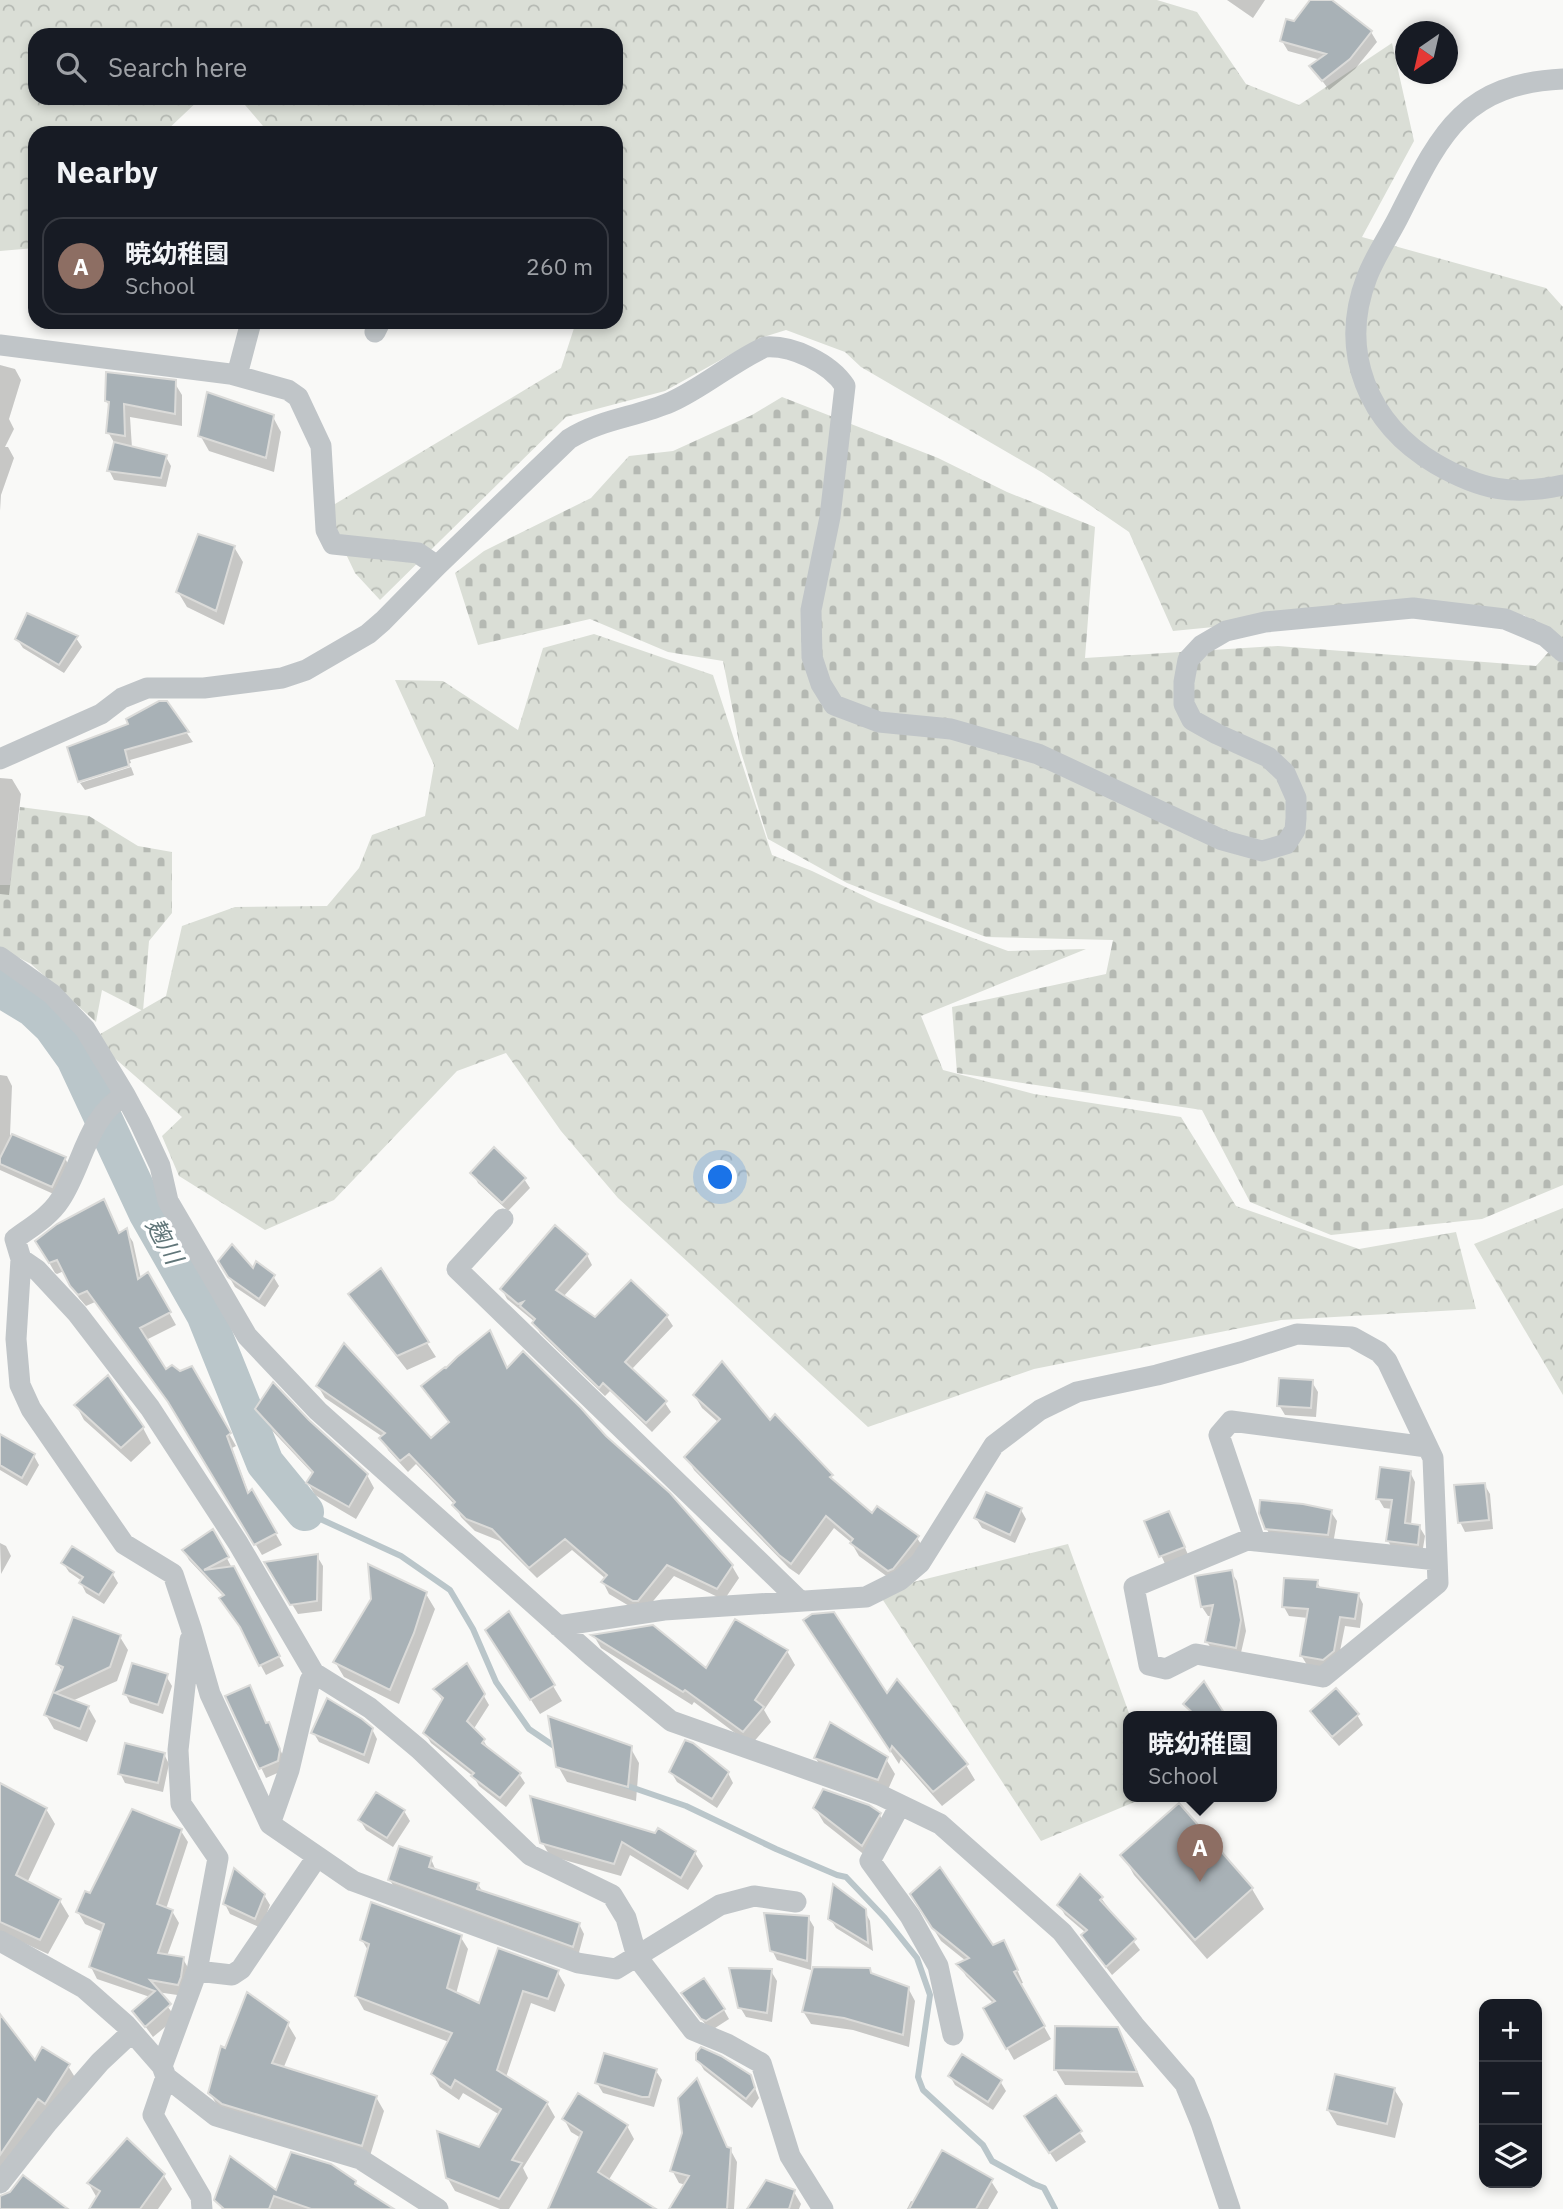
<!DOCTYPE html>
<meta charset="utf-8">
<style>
body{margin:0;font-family:"IBM Plex Sans","Noto Sans JP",sans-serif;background:#242831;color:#f1f3f6}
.controls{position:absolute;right:21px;bottom:21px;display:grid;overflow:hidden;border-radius:14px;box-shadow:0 4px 10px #0003}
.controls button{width:63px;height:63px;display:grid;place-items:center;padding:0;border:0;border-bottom:2px solid #363941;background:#171b24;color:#f1f3f6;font:35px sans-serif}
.compass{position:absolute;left:1395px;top:21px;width:63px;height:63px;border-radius:50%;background:#171b24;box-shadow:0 4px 10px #0003;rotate:214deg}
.you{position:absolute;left:721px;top:1178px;width:24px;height:24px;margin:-18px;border:5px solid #fff;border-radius:50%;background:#1a73e8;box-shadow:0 0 0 10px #1a73e833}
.badge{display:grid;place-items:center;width:46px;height:46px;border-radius:50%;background:#1a73e8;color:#fff;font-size:23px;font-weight:700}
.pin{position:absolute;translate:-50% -58px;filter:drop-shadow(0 2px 4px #0008)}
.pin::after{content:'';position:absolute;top:37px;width:24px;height:21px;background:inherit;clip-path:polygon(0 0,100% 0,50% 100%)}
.popup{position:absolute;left:1123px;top:1711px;width:154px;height:91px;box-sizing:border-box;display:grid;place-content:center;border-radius:14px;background:#171b24;filter:drop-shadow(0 2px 5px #0005);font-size:23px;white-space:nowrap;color:#9ea1a6}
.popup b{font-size:26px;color:#f1f3f6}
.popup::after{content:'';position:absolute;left:50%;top:100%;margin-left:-14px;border:14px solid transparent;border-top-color:#171b24}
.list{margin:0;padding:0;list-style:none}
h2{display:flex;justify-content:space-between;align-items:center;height:91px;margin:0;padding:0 28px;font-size:30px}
h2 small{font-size:23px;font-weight:400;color:#9ea1a6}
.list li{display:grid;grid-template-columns:46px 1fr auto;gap:21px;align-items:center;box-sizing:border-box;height:98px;margin:0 14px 14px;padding:0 14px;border:2px solid #363941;border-radius:21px}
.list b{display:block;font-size:26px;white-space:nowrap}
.list p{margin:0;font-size:23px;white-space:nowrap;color:#9ea1a6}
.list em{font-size:23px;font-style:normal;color:#9ea1a6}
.icon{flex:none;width:38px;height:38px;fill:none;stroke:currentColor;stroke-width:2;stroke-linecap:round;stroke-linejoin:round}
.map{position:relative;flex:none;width:1563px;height:2209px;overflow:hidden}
.search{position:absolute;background:#171b24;box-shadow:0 4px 10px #0003;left:28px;top:28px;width:595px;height:77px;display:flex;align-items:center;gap:18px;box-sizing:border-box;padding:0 24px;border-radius:21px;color:#9ea1a6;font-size:26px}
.panel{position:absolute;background:#171b24;box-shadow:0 4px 10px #0003;left:28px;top:126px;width:595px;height:203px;border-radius:21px}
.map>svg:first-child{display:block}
</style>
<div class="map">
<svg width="1563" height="2209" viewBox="0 0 1563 2209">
<defs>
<pattern id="forest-crowns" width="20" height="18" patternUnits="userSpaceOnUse" patternTransform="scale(1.75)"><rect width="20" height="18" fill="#daded6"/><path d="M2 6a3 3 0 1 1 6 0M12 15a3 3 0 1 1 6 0" fill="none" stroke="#b5b9b3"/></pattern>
<pattern id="cemetery-stones" width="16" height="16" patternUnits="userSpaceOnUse" patternTransform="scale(1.75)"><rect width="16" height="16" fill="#daded6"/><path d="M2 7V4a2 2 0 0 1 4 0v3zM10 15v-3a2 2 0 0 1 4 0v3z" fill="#b5b9b3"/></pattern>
</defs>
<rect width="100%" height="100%" fill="#f9f9f7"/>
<path fill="url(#forest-crowns)" d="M0,0H1157L1197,12L1246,84L1299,105L1392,43L1414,141L1362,237L1546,288L1563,307V651L1524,615L1294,619L1173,631L1129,532L1043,473L861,367L845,352L786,330L760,338L665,391L566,417L380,600L355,573L325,510L561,368L576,322H616V133H269L239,98H616V35H35V98H201L164,133H35V248L0,251Z
M594,634L713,675L772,855L812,871L879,903L1008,951L1086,949L921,1016L943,1070L1034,1094L1181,1117L1236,1206L1359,1249L1456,1232L1476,1309L1281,1320L1034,1369L868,1427L618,1198L561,1131L506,1053L457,1071L334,1200L265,1230L179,1176L162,1136L182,1117L111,1055L95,1037L166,996L182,926L235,907L327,906L359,868L372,835L425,816L434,765L395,680L443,681L518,730L543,648Z
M1563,1208V1395L1474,1244Z
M1068,1544L1130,1716H1128V1796H1149L1041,1841L877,1591Z"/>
<path fill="url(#cemetery-stones)" d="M782,397L938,458L1007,492L1095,527L1085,658L1278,646L1536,666L1563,636V1185L1482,1219L1331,1235L1250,1202L1202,1110L957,1073L952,1007L1106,974L1113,940L986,937L847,883L768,839L741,752L723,661L668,652L590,619L478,645L455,573L484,551L591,498L629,456L673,451L752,415Z
M20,807L89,816L138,846L172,852V913L149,941L143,1011L102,990L96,1022L31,964L0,948V885H10Z"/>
<path fill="#0003" d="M1227,0H1265L1253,18Z
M1312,0H1330L1371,32L1377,42L1355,69L1329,90L1312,67L1321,60L1288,51L1282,41Z
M0,365L15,369L21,380L9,419L14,429L5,447H8L14,458L1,495L0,511Z
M174,382L182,395V426L130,417L132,448L166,457L171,466L166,487L114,480L109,470L115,444L108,432L111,408L106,401Z
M273,417L281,432L274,472L209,451L200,435Z
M234,547L243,562L224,625L187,607L178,592Z
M76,638L82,647L64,673L23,648L17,639Z
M166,703L193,742L130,760L131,763L79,779L131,725Z
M131,767L134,775L85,790L80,783Z
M0,778L12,779L21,794L9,895L0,894Z
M0,1075L7,1076L12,1086L10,1135L65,1158L70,1168L58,1196L0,1170Z
M473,1173L524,1179L530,1188L508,1211L478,1183Z
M126,1231L133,1242L141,1279L148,1275L176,1325L146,1340L166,1371L179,1373L192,1368L236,1446L232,1448L249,1494L252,1492L282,1545L262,1555L177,1414L95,1302L86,1306L79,1298L64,1271L57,1274L55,1273L37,1241L120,1235Z
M587,1255L592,1265L563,1297L596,1319L631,1282L667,1317L673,1326L631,1370L665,1403L671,1412L652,1432L610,1391L605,1396L540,1333L534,1323L535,1322L507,1299L502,1289Z
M220,1261L273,1276L279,1286L265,1307L235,1287Z
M381,1271L427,1343L436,1357L407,1370L359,1309L350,1294Z
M507,1369L605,1437L732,1566L739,1578L724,1600L674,1576L644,1612L641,1613L609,1594L603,1582L606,1579L572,1550L537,1578L500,1541L475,1531L461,1517L455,1505L416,1464L408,1472L388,1450L383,1437L325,1398L318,1386L431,1441L450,1424L423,1386Z
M1312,1382L1318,1392L1316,1417L1285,1415L1279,1405Z
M695,1396L771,1422L775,1416L831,1476L836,1485L872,1516L917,1538L925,1550L896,1583L859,1556L851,1542L834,1528L799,1575L789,1568L694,1470L687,1457L719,1423L702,1408Z
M76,1405L143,1428L151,1443L131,1462L84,1420Z
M257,1409L307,1421L367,1475L374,1488L356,1519L315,1495L308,1483L313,1474L264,1422Z
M0,1436L34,1456L39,1465L27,1486L0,1470Z
M1410,1472L1415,1482L1411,1525L1419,1526L1425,1536L1422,1554L1394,1551L1388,1541L1392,1509L1384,1508L1378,1498Z
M1484,1484L1490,1494L1493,1529L1465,1532L1460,1522Z
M1021,1510L1026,1519L1015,1543L982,1528L976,1518Z
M1331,1512L1337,1521L1333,1544L1272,1538L1266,1528Z
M1146,1522H1174L1189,1557L1166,1566Z
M213,1532L284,1666L266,1675L224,1597L189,1560L184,1551Z
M0,1543L6,1546L11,1556L1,1574Z
M317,1556L323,1566L322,1611L298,1614L267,1563Z
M63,1563L112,1573L118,1583L104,1604L86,1593L81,1583L82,1581L69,1572Z
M1231,1572L1237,1581L1246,1631L1240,1657L1213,1651L1207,1642L1212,1616H1208L1202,1607L1197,1578Z
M1317,1582L1321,1589L1358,1594L1363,1604L1360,1628L1345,1626L1338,1661L1329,1669L1307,1665L1301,1655L1308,1618L1289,1616L1284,1607Z
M426,1594L435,1609L399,1704L344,1677L335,1662Z
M814,1635L966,1765L975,1780L942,1806L901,1759L899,1764Z
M594,1636L707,1671L787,1651L795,1665L764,1710L771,1722L751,1745L694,1702L692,1705L601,1648Z
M120,1637L128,1650L117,1681L72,1701L88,1707L96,1721L87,1742L54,1729L46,1715L63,1673L58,1664Z
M496,1645L553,1686L562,1701L540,1714Z
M466,1665L489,1705L473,1730L483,1740L490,1751L519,1774L525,1783L506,1807L479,1786L474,1777L431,1743L425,1733L443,1701L435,1690Z
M166,1676L172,1686L163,1714L130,1703L125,1693Z
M228,1697L266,1725L273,1734L285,1760L282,1771L266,1778Z
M1312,1711L1357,1715L1363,1725L1339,1746L1317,1721Z
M372,1729L377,1739L369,1764L319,1742L313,1732Z
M630,1747L639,1763L636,1801L567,1782L558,1766Z
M164,1754L169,1764L163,1792L125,1783L120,1773Z
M815,1757L886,1759L895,1774L886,1794L824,1772Z
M671,1772L728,1773L733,1783L717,1808L677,1782Z
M0,1785L46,1809L55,1824L27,1883L60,1901L69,1916L48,1954L0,1932Z
M1179,1806L1252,1889L1264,1909L1207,1959L1134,1875L1123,1855Z
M815,1808L879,1814L888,1829L871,1860L824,1823Z
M404,1811L410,1821L393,1847L366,1830L360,1820Z
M659,1830L695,1853L703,1866L688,1890L630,1855L621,1876L550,1856L542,1842L656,1835Z
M181,1831L188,1842L166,1909L172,1911L179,1923L167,1956L183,1959L190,1971L184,1996L157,1992L176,2018L153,2037L134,2011L150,1997L97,1979L91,1967L103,1932L85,1924L78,1912L91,1895Z
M431,1859L436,1871L478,1884L483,1893L579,1924L584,1934L578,1956L395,1889L390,1880Z
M264,1895L270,1905L261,1928L230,1914L225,1904Z
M1101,1898L1140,1950L1112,1975L1089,1945L1083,1936L1086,1933L1065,1915L1059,1905Z
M920,1907L992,1948L1010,1954L1023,1983L1020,1984L1051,2039L1014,2060L985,2009L994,2004L966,1976L959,1964L966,1961L941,1941Z
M864,1910L870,1921L873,1951L836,1928L830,1918Z
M808,1917L814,1927L811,1970L777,1960L772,1950Z
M460,1936L468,1949L456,1994L480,2005L557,1971L565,1985L555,2012L531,2003L506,2077L547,2103L555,2117L523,2168L528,2178L509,2209H500L455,2191L447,2177L480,2149L500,2115L463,2093L459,2100L440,2087L433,2074L449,2042L364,2010L356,1996L369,1952L362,1940Z
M869,1970L873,1976L908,1988L915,2001L909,2047L853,2030L811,2024L803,2011Z
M771,1971L777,1981L772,2022L746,2017L740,2007Z
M689,2003L724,2010L729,2019L712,2030L709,2029Z
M287,2023L296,2038L283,2069L376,2097L384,2111L369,2159L218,2107L210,2093L226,2051Z
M1117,2029L1126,2044L1144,2087L1065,2085L1056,2070Z
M0,2034L35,2063L68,2066L76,2079L0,2178Z
M698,2060L750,2076L759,2098L752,2108L704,2070Z
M656,2071L662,2080L654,2107L603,2093L597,2083Z
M950,2076L1000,2081L1006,2091L993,2110L955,2085Z
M1394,2089L1403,2104L1395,2138L1337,2125L1328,2110Z
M1056,2097L1086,2142L1056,2162L1032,2126Z
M564,2119L627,2126L634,2139L608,2181L647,2209H550L581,2138L571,2132Z
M728,2149H730L737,2162L734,2209H671L686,2185L679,2183L672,2170Z
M164,2176L172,2189L158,2209H91L97,2198L89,2184Z
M991,2181L998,2192L988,2209H907L911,2201L914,2202Z
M354,2182L358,2189L391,2209H222L216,2200Z
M794,2192L801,2204L799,2209H756Z"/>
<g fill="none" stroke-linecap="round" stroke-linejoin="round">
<path stroke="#bac6ca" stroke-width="6" d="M305,1512L401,1556L450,1590L473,1629L496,1682L529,1729L557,1748
M622,1784L686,1806L776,1849L837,1875L846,1877L885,1918L917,1958L930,1995L918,2077L923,2090L983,2145L992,2161L1034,2184L1044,2188L1055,2209"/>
<path stroke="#bac6ca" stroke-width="38" d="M0,988L33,1008L52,1026L75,1058L147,1212L205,1314L265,1463L305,1512"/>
</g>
<path fill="#a8b1b6" stroke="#dbdbd9" stroke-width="2" d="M1310,0H1332L1372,31L1350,59L1322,81L1309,66L1326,54L1280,41L1286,19L1294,21Z
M106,372L176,380L175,414L124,404L125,436L106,433L109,402L105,401Z
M207,392L274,415L266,458L198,436Z
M114,442L167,455L161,478L107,471Z
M198,534L235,546L216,611L176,592Z
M27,613L78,636L59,665L15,639Z
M159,701H167L189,732L125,750L129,766L78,782L67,747L128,724L126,719Z
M12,1134L66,1157L52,1187L0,1164V1158Z
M494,1147L526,1178L502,1203L470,1173Z
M104,1199L119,1233L127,1228L138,1279L148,1272L171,1312L140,1328L166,1369L172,1365L180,1371L192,1366L231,1433L227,1436L248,1493L252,1489L277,1533L254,1545L168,1402L87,1291L78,1295L70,1286L57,1260L49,1263L35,1241L57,1224Z
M555,1225L588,1254L556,1290L595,1317L631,1280L668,1315L625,1362L667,1401L646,1423L603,1383L599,1388L532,1323L535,1319L520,1306L523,1302L518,1304L500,1289Z
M232,1244L253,1268L256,1261L275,1275L259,1299L228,1277L218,1261Z
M381,1268L429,1342L397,1356L348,1294Z
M490,1330L507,1368L523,1351L581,1408L606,1436L670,1493L733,1565L717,1589L667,1565L638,1601H633L601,1582L607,1575L565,1539L529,1568L492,1529L466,1519L452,1505L455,1502L409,1454L400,1461L379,1438L385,1433L316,1386L344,1343L431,1438L449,1422L421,1386L445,1367L446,1368L457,1357Z
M722,1361L770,1420L775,1414L833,1475L830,1477L872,1513L877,1506L919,1536L893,1569L888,1571L850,1543L853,1539L826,1516L791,1564L779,1555L684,1457L720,1419L693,1395Z
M108,1375L144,1427L121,1448L74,1405Z
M1279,1378L1313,1380L1311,1408L1277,1406Z
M273,1382L309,1420L368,1474L349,1507L306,1483L313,1472L255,1409Z
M0,1434L35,1454L22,1478L0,1465Z
M1380,1467L1411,1471L1405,1523L1420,1525L1418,1545L1386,1541L1392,1500L1376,1499Z
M1485,1483L1489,1520L1458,1523L1454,1485Z
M986,1492L1022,1508L1010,1535L974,1518Z
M1260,1500L1303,1504L1332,1510L1328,1535L1265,1529L1259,1513Z
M1169,1511L1185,1547L1159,1557L1144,1521Z
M213,1529L229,1557L204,1570L234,1566L280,1656L259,1666L240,1627L219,1598L224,1595L182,1550Z
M72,1546L114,1572L99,1595L79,1583L83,1577L61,1563Z
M318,1554L317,1601L290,1605L264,1562Z
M368,1564L427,1592L414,1633L390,1690L333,1662L371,1599Z
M1232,1570L1241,1620L1236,1648L1205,1642L1213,1605L1201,1607L1195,1576Z
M1284,1578L1318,1580L1317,1587L1359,1593L1355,1619L1340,1617L1334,1651L1323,1660L1300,1656L1308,1609L1282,1607Z
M509,1611L555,1685L530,1700L485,1630Z
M834,1612L887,1693L897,1679L968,1764L933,1792L892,1746L890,1751L803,1620L812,1614Z
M73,1617L121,1635L110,1667L55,1693L89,1706L80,1729L44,1715L63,1667L56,1664Z
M735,1619L788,1650L755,1700L764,1707L743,1732L685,1690L683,1692L591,1635L653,1625L706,1668Z
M132,1663L168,1674L158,1705L123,1694Z
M467,1663L485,1694L467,1721L485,1739L482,1743L521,1773L500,1798L471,1776L474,1773L423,1733L443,1698L433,1689Z
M1204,1681L1226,1716H1196L1183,1704Z
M250,1685L266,1723L269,1722L280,1749L278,1761L259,1769L225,1696Z
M1336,1688L1359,1714L1332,1737L1310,1711Z
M327,1698L362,1719L373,1728L364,1755L311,1733Z
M548,1716L632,1746L628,1787L556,1767Z
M830,1722L888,1757L878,1780L814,1758Z
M685,1740L693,1743L729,1772L712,1799L669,1772Z
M125,1743L165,1753L158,1783L118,1774Z
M0,1783L47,1808L16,1875L61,1899L40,1940L0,1922Z
M823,1789L869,1805L881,1813L862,1846L813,1808Z
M376,1792L405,1810L387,1838L358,1820Z
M530,1796L655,1833L658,1828L696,1851L681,1878L622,1842L614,1864L540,1843Z
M1179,1803L1253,1888L1195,1940L1120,1855Z
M132,1809L182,1829L157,1904L173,1910L158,1953L184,1957L181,1977L178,1985L150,1980L171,2004L145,2027L132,2011L155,1991L89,1967L104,1924L76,1912L85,1891L90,1893Z
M399,1846L432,1857L429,1867L479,1883L477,1889L580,1923L573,1947L388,1880Z
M940,1867L993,1945L1004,1940L1018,1970L1014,1972L1045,2026L1006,2049L983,2008L995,2001L956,1964L969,1958L932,1928L910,1894Z
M234,1868L265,1894L255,1919L223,1904Z
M1080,1874L1103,1897L1100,1900L1136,1939L1106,1967L1081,1935L1087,1930L1057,1905Z
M833,1884L866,1909L868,1943L828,1919Z
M371,1902L462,1935L447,1988L479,2003L498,1948L559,1970L548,1999L523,1991L497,2070L548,2102L512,2160L522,2163L499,2199L446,2178L437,2131L479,2147L501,2109L455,2080L451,2088L431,2074L452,2033L355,1996L369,1944L360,1940Z
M764,1913L809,1916L807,1961L770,1951Z
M813,1967L870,1968L871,1973L909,1987L903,2035L844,2018L802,2012Z
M729,1968L772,1969L767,2013L738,2008Z
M704,1978L725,2009L706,2021L701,2019L681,1993Z
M247,1992L289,2022L272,2063L377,2096L362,2146L222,2104L208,2093L221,2046L225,2048Z
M0,2014L35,2060L42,2047L70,2064L45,2104L38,2099L0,2155Z
M1055,2026L1118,2027L1137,2072L1054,2070Z
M701,2047L721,2056L751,2075L755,2088L746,2099L696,2060V2053Z
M604,2053L657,2069L649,2097H642L595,2083Z
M962,2054L1002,2080L988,2102L948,2076Z
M1335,2074L1395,2088L1387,2124L1327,2110Z
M697,2078L727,2147L731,2148L727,2209H669L689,2176L670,2171L682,2133L678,2098Z
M578,2093L628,2125L598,2172L656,2209H548L582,2132L562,2119Z
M1056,2095L1082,2131L1049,2153L1024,2116Z
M127,2138L165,2174L140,2209H89L100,2191L87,2183Z
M942,2150L993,2179L976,2209H909Z
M291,2152L331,2164L356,2181L355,2184L394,2209H311L274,2196L269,2209H224L214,2200L230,2156L276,2190Z
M23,2175L68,2209H0V2196L10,2192Z
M766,2180L795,2190L789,2209H747Z"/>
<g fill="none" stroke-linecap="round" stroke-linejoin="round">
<path stroke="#c0c5c8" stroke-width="21" d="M1563,79C1462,84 1440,135 1399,216C1389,236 1375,256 1367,277C1338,352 1368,424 1436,464C1481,490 1512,496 1563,485
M375,332L380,322
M0,345L230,374L288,390L298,397L321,446L326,530L333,544L418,553L437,566
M237,375L251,322
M0,759L101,714L122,698L147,688H204L282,678L306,670L368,634L383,621L437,566L569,439C600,419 637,417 671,402C704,387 732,362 765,347C792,345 830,363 845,386L830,517L811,610L812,657L821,684L834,705L879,722L951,729L1038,754L1222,840L1262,851L1286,844L1295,830L1296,818V798L1285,773L1268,757L1217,734L1192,720L1184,704V682L1188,660L1202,645L1226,631L1265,622L1413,608L1505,619L1545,636L1563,652
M0,957L52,994L85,1029L125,1095L140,1123L160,1166L168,1201L247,1336L318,1411L592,1656L671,1721L880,1795L940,1824L1062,1932L1134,2025L1185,2084L1201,2123L1230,2209
M503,1219L457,1269L800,1601
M15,1239L21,1259L16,1339L20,1385L31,1409L124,1544L173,1574L191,1628L210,1694L270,1824L353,1881L578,1963L616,1969L720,1905L754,1896L796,1902
M15,1239C31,1227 49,1217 60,1200C83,1166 86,1118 125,1095
M21,1259L37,1270L77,1313L150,1408L238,1543L314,1673L370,1708L419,1749L530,1855L612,1895L626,1918L637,1957L693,2030L727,2044L761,2063L790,2156L823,2209
M1255,1541L1219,1435L1231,1421L1427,1447
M558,1626L664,1610L866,1597L900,1580L920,1563L994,1445L1040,1410L1077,1392L1157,1375L1241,1352L1297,1334L1352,1337L1379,1352L1387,1361L1433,1458L1438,1583L1323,1677L1196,1654L1166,1669L1149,1665L1134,1587L1247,1540L1437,1560
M900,1805L870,1861L910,1916L938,1966L953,2035
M270,1824L289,1770L310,1681L314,1673
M0,1941L84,1988L126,2025L162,2066L166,2077L216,2116L360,2159L438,2209
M197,1971L232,1975L241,1969L317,1857
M162,2066L197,1971L218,1858L181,1804L178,1750L190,1640
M166,2077L153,2115L201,2197L202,2209
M0,2183L48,2122L100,2062L132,2032"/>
</g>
<g text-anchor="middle" stroke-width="7" stroke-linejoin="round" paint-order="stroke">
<g font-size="24" font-style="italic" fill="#617679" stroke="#fff">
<text transform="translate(164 1241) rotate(61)" y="8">麹川</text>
</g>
</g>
</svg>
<div class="controls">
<button>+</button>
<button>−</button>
<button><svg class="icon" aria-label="layers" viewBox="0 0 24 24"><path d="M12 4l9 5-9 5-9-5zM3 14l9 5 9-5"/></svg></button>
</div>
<svg class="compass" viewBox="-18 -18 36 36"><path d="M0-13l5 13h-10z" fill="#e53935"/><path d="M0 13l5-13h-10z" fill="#9ea1a6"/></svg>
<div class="you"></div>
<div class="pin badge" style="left:1200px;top:1882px;background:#8d6e63">A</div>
<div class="popup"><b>暁幼稚園</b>School</div>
<div class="search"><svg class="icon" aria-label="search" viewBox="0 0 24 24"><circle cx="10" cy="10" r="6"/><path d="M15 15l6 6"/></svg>Search here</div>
<section class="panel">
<h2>Nearby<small></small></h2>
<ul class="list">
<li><span class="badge" style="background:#8d6e63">A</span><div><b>暁幼稚園</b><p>School</p></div><em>260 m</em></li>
</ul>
</section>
</div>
